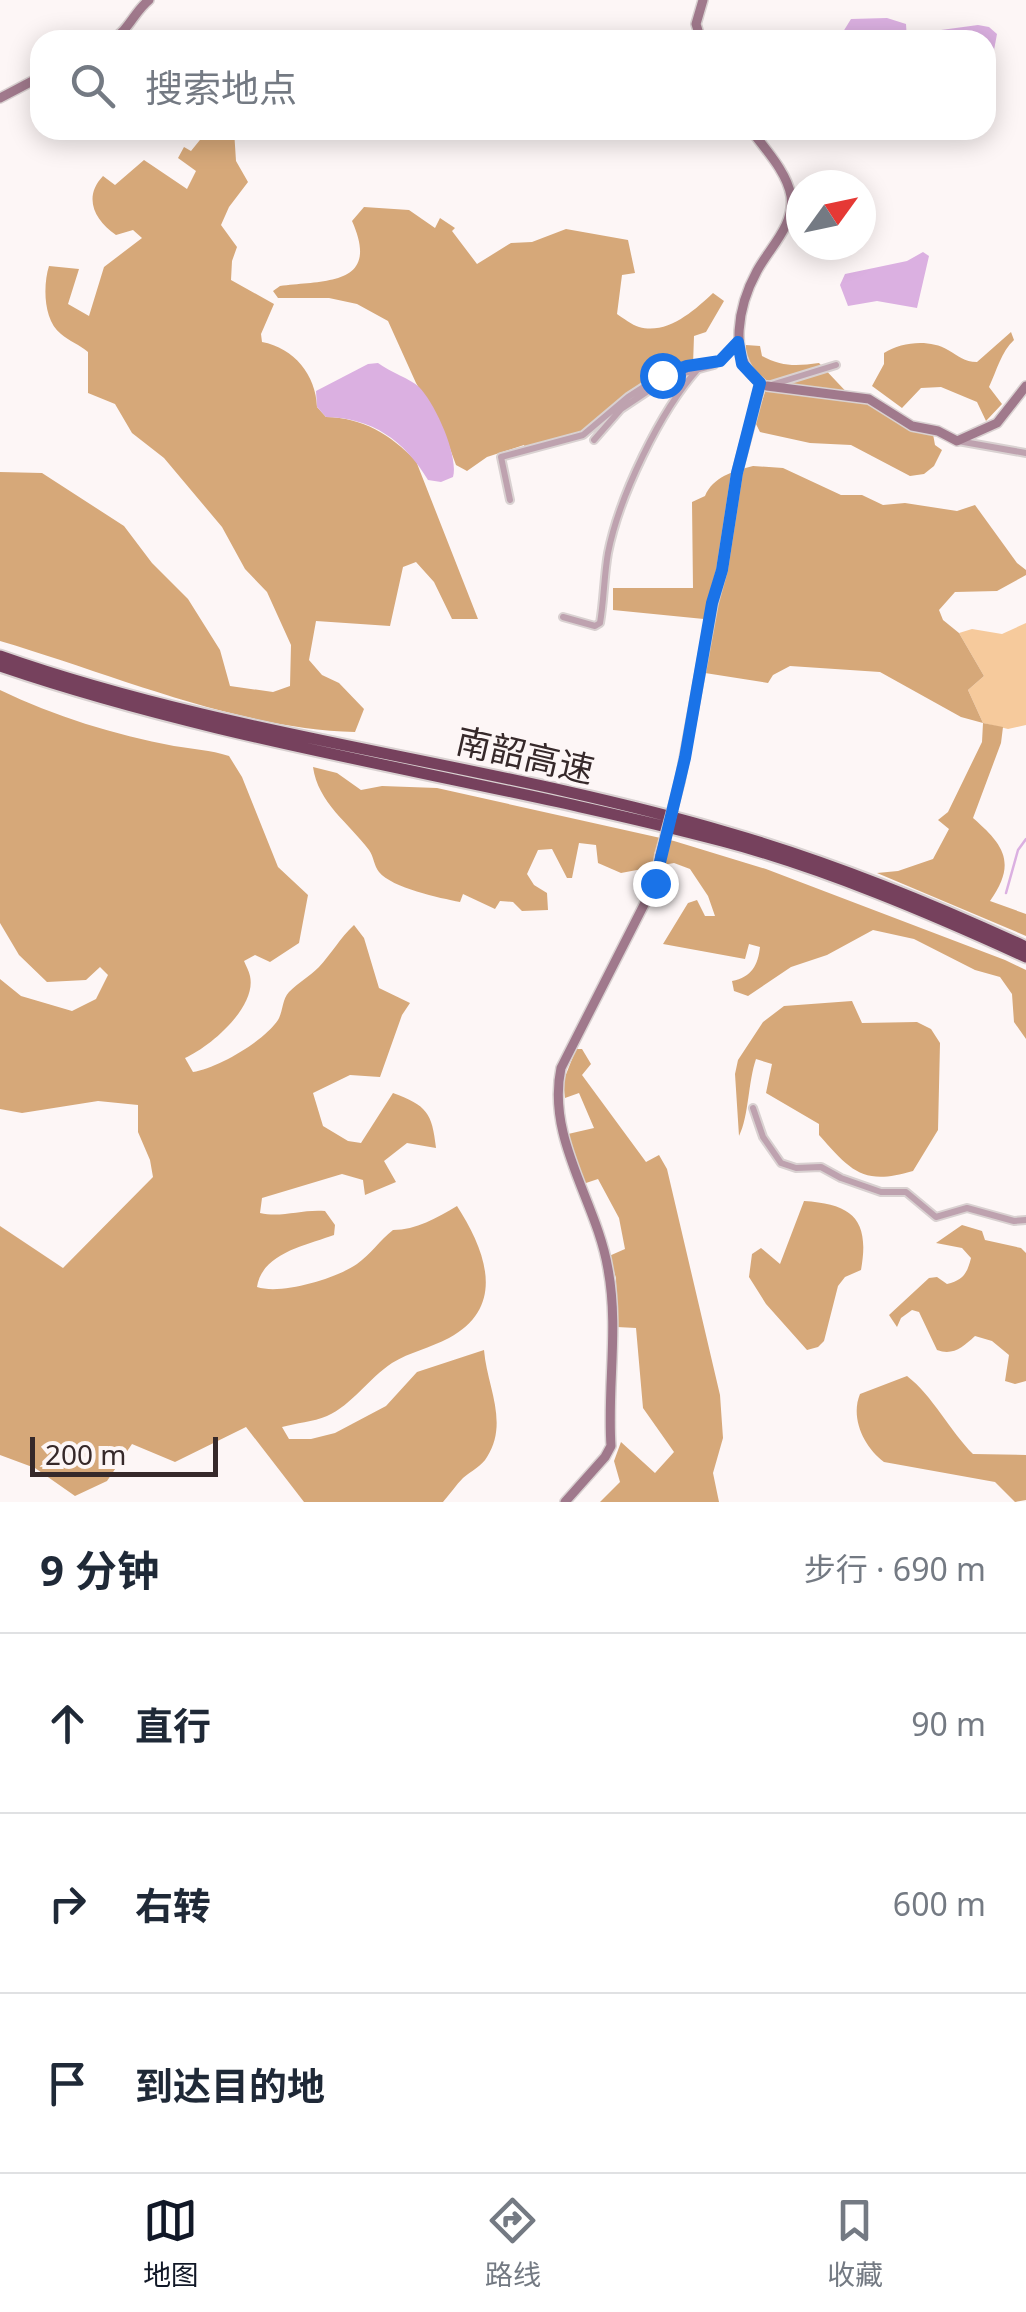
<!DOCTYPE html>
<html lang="zh">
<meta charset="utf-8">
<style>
body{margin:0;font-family:"Noto Sans","Noto Sans SC",sans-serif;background:#f2f2f3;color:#1f2937}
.compass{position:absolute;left:786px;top:170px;width:90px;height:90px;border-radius:50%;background:#fff;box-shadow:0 5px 25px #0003;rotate:57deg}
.scale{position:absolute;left:30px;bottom:25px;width:188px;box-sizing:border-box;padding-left:10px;border:5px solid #36292a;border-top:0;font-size:28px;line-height:35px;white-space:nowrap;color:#36292a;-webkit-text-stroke:8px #fdf6f6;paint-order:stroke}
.stop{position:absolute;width:30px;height:30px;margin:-22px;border:8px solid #1a73e8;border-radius:50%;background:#fff}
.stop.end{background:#1a73e8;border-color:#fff;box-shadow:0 2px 10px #0008}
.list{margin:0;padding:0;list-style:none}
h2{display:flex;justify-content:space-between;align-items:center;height:130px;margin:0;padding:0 40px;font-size:42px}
h2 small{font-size:32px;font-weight:400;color:#747a83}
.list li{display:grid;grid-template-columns:65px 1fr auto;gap:30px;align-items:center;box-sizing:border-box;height:180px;padding:0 40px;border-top:2px solid #e0e1e3}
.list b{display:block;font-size:38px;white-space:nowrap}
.list em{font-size:32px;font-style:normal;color:#747a83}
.icon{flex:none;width:55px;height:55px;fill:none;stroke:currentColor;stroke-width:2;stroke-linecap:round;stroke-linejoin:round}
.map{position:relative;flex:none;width:1026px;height:1502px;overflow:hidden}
.search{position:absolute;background:#fff;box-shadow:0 5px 25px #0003;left:30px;right:30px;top:30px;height:110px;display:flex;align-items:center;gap:25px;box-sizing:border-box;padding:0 35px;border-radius:30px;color:#747a83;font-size:38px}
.sheet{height:670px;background:#fff}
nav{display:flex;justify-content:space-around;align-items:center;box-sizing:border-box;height:140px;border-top:2px solid #e0e1e3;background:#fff;font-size:28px;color:#747a83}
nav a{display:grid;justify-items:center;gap:5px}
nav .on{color:#111827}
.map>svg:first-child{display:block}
</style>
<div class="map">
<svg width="1026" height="1502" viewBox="0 0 1026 1502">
<rect width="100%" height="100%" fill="#fdf6f6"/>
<path fill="#f6ca9c" d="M1026,623V725L1008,729L983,723L968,690L984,676L959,633L972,629L1002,634Z"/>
<path fill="#d6a879" d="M208,130H234L236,161L248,182L229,207L221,225L237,247L232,261L231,280L274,304L261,334L262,342C294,348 316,375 317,407L326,417C363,418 390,434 416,461L478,619H452L434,582L416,562L403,567L390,626L316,621L309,660L322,675L339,683L364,709L355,732C238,729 112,674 0,641V472L42,473L124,526L152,563L188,599L220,650L230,686L273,692L290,686L291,645L267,592L245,569L222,527L164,458L132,433L115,404L88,393V352C80,345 69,341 61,334C43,320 43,285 49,266L79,269L68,304L89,316L104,267L142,238L133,230L116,235C94,220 83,197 103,176L115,185L144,160L187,189L196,171L178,158L184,147L191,151Z
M364,207L409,210L435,228L440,218L455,228L452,231L477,264L511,243L532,242L566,229L628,240L635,273L622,275L617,314C623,318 632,325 639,327C667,335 694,311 713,293L724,301L706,332L694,336L693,365L674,369L583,435L526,450L524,445L487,457L467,471L456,465L442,427L416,383L388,321L357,304L329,298H278L273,291L280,286C326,280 381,286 352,221Z
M1011,332L1014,340C1001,352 997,370 989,387L1002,404L986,421L977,402L941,387L921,388L902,408L872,386L884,364V353C902,342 929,339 948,350C959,356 964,362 977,362Z
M746,345L760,346L762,356C782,367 797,366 819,363L854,400L872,405L910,431L933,434L935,445L942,450L934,466L924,474L910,476L851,445L810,443L760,432L755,422L765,392V380C753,369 745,362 746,345Z
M753,466L783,468L841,495H862L883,505L905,503L957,511L975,505L1017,563L1026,570V575L997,591L955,592L939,610L943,620L959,633L984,676L968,690L983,723L1003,727L1001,743L973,818C1004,845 1017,863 990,901L1026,914V936L877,873L898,871L933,859L949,829L938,820L948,812L982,742L983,723L961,717L880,672L790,666L773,675L768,683L705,673L714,620L613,610V588H693L692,502L705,496C713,477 733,471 753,466Z
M0,690C54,716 115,735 174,746C193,749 210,750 229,756L242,777L278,867L308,895L299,943L270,962L255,955L244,961C246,966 249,971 250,976C257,1007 210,1047 185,1058L193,1072C218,1068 264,1041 278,1020C283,1012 282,999 289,992C298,983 310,976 319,967C332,953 340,938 354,925L364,938L379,988L410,1003L402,1015L380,1077L350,1075L313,1093L323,1126L348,1141L361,1143L393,1093C427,1106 432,1112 436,1148L407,1143L384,1161L396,1182L365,1195L363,1180L342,1174L262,1198L260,1213C282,1218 302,1209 325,1211L335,1225L334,1235C307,1245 262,1253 257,1287C281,1295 335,1279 357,1264C370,1255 380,1240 393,1230C416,1230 437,1218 457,1206C486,1251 507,1307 449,1338C430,1348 410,1352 392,1363C369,1378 352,1405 327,1416C313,1422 296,1423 282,1427L289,1439H311L335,1433L386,1406L417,1372L484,1350C487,1387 509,1422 487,1457C482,1466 471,1471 463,1478C456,1485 450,1494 443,1502H304L246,1427L175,1462L132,1444L107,1481L75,1496L35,1468L0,1455V1226L63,1268L153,1177L150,1160L138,1132V1105L98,1101L22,1113L0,1109V979L21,996L72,1011L96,999L108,975L100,967L86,980L47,982L19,955L0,923Z
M313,767L337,773L361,790L382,786L437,788L674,841L766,869L1005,960L1026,970V1039L1014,1022L1012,994L1000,977L975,970L914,939L873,930L827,955L791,967L748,996L734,991L732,981C752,977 758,965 760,947L749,944L745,959L663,944L688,903L697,900L705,916H715L708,896L690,869L674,863L621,873L598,863L596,845L579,843L572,878H567L552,849L538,850L527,874L534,885L547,893L548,910L522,911L513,902L500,901L495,909L463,894L460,902C440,898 392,888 379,872C374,866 374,857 369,850C349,823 318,803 313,767Z
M852,1001L862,1023L917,1022L931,1029L940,1043L938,1130L913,1171C863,1186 851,1171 819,1135V1124L766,1093L772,1064L756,1059C748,1082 749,1116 739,1136L735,1074L738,1060L763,1022L784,1006Z
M576,1049H582L591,1064L582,1075L646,1162L659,1155L667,1169L720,1395L723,1438L713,1473L719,1502H600L620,1482L614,1461L621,1442L655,1473L674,1452L643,1408L636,1328L617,1327L616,1278L609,1256L625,1249L619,1218L598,1179L583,1184L568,1134L594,1128L579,1093L565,1098L563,1082Z
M804,1201C853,1204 870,1220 861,1270L845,1277L838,1286L824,1341L818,1347L807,1350L766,1304L749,1277L752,1254L761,1248L780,1264Z
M962,1225L982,1231L985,1240L1021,1248L1026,1253V1381L1015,1384L1005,1381L1009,1355L992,1341L975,1336C963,1347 953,1356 937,1350L919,1312L912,1310L901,1318L897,1327L889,1315L929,1278L937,1277L947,1284C963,1280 967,1274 971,1258L962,1248L936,1243Z
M907,1376C933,1396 949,1430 973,1454L1026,1455V1500L1015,1502L995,1482L884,1462C864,1447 850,1418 860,1394Z"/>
<path fill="#dbb0e1" d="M887,18L906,24L907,40H838L851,19Z
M978,25L989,27L997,34L992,61L986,59V40H939L941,30Z
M923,252L929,256L917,308L877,301L848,306L840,285L845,274L907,261Z
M378,363C390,372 411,379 419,387C435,403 459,456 453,477L441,482L428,480C404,440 372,418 326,417L317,407L316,391L368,364Z"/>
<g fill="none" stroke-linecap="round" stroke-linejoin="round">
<path stroke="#dbb0e1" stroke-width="2.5" d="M1006,893L1018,850L1026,839"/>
<g stroke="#d9d1d1" stroke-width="10">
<path id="street" d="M771,385L836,365
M594,440L621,409L669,377L714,365
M958,441L1026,453
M510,500L501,457L583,435L628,397L662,375L687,366L720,361L738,342
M563,617L595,626L600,623C604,600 604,576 608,553C619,497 660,411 698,369
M753,1108L763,1137L781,1163L796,1168L821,1167L841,1178L881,1192H906L936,1217L967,1208L1014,1221L1026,1220"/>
</g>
<g stroke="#d9d1d1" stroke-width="12">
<path id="secondary" d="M112,40C129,30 134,12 149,0
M701,40L696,24L703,0
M0,98L40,77
M767,386L869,399L912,426L938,431L957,441L997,423L1026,386
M680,781L713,603L722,570L737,473L761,383C726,359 739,304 757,271C770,247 795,225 791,196C787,172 765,149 751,130
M565,1502L605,1457L611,1446C607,1387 619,1328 608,1269C597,1202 546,1139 561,1068L655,883L660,855"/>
</g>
<g stroke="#d9d1d1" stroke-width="15">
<path id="highway" d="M0,656C236,739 489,762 729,833C830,862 931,903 1026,947
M0,666C234,746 483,778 722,841C822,867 932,914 1026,957"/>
</g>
<use href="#street" stroke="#bea2af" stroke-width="6"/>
<use href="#secondary" stroke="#a0798c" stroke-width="9"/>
<use href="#highway" stroke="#76415d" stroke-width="11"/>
<g stroke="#d9d1d1" stroke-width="12" stroke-linecap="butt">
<path id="secondary-bridge" d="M660,855L680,781"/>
</g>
<use href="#secondary-bridge" stroke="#a0798c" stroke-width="9"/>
</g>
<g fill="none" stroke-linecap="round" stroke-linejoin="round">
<path stroke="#1a73e8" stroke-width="12" d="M655,883L685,758L712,603L722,570L737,473L760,383L742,364L738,342L720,361L687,366L662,375"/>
</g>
<g text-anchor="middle" stroke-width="8" stroke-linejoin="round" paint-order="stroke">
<g font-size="35" fill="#36292a" stroke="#fdf6f6">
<text transform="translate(525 756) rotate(13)" y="12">南韶高速</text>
</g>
</g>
</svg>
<svg class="compass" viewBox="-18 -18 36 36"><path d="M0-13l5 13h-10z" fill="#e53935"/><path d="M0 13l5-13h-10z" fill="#747a83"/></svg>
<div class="scale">200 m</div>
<div class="stop" style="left:662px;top:375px"></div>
<div class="stop end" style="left:655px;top:883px"></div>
<div class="search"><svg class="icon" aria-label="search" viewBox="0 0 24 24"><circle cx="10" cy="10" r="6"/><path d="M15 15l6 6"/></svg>搜索地点</div>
</div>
<section class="sheet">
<h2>9 分钟<small>步行 · 690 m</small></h2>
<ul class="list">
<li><svg class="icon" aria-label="ahead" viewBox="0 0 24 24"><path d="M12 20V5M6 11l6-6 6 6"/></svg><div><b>直行</b></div><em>90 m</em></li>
<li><svg class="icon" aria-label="right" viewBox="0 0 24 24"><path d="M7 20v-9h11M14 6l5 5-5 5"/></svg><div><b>右转</b></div><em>600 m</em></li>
<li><svg class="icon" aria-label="arrive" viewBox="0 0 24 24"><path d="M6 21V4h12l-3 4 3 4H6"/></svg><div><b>到达目的地</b></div></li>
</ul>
</section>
<nav>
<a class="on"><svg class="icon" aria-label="map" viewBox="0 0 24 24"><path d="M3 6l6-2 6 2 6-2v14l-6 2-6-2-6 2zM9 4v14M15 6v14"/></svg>地图</a>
<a><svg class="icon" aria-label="directions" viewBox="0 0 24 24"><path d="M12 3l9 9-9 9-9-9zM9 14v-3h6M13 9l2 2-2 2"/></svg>路线</a>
<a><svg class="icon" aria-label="saved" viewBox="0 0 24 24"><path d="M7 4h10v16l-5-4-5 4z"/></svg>收藏</a>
</nav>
